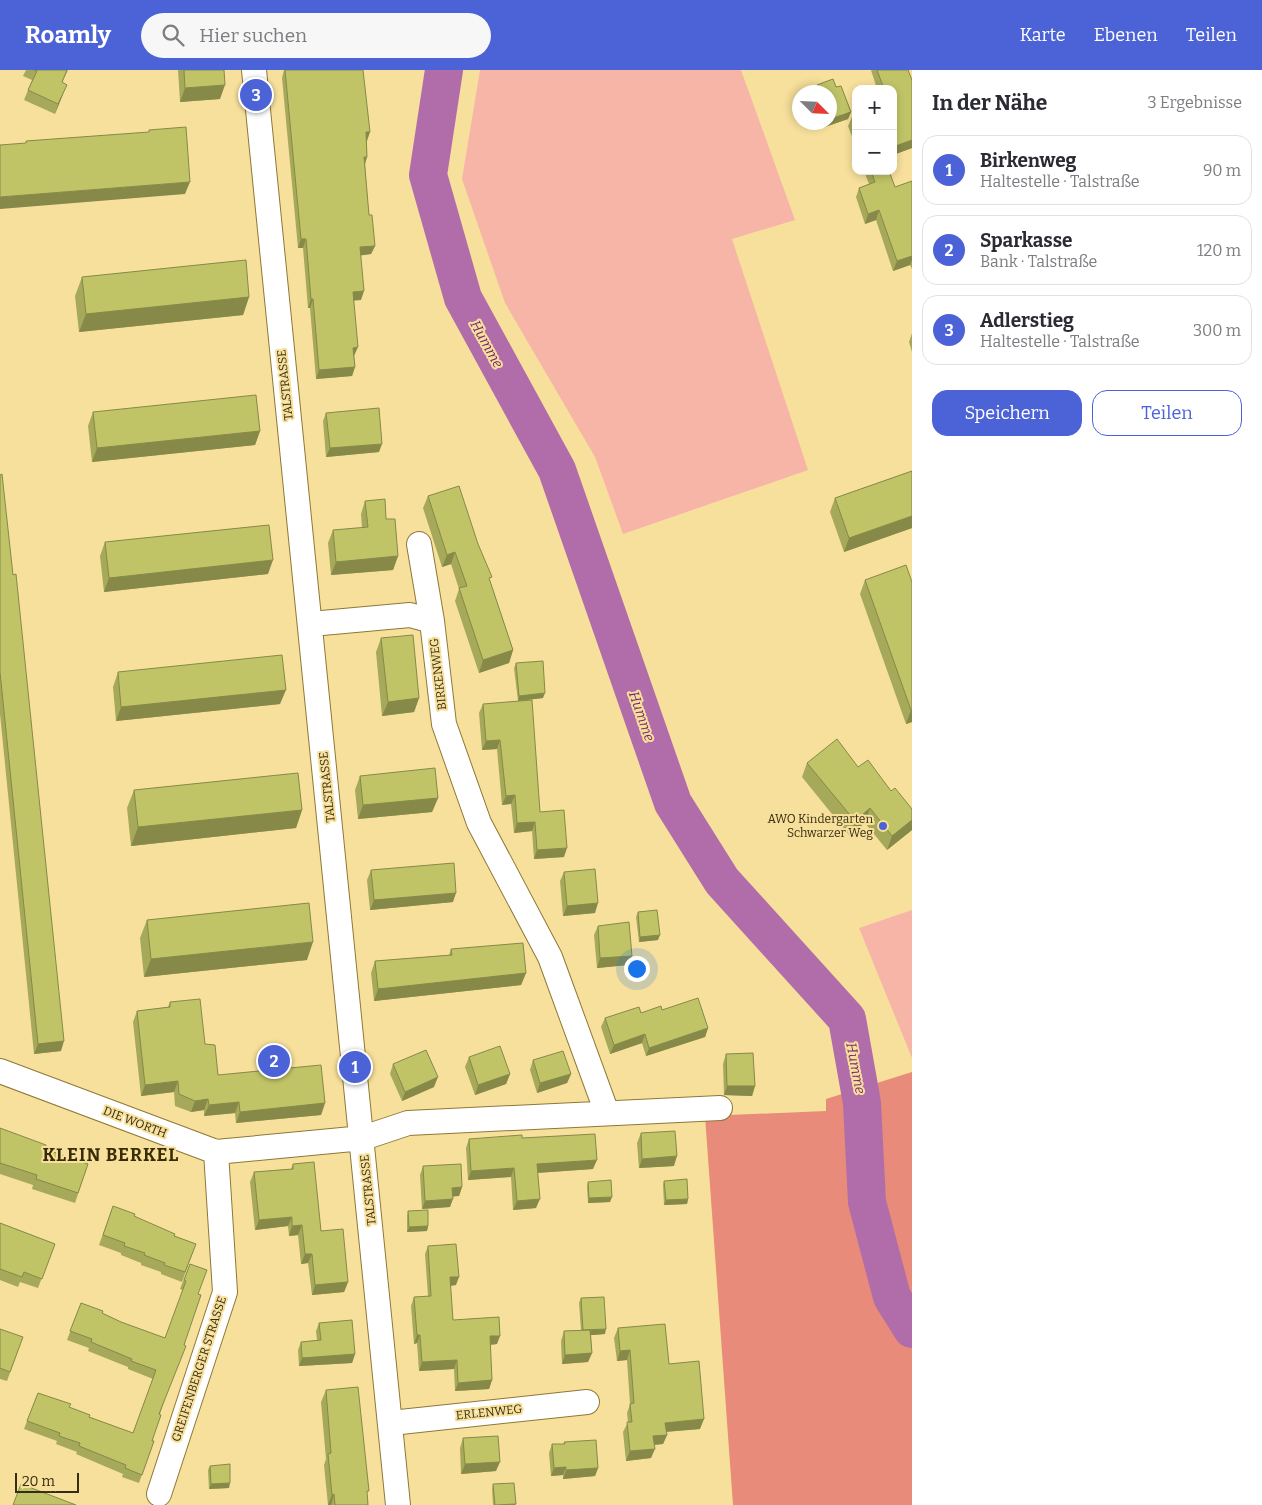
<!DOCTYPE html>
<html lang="de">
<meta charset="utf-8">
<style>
body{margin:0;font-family:Bitter,serif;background:#f7f7f7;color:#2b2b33}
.controls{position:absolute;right:15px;top:15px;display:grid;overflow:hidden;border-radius:10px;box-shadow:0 2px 8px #0003}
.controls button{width:45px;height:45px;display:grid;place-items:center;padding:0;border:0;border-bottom:1px solid #e1e1e2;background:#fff;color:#2b2b33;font:25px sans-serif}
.compass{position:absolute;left:792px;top:15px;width:45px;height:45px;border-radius:50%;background:#fff;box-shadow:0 2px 8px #0003;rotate:114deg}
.scale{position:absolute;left:15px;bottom:12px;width:64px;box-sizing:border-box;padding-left:5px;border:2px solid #372d12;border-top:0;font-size:14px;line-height:18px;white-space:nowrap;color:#372d12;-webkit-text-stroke:4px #f7e09c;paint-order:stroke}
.you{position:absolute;left:636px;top:898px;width:18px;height:18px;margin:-12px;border:4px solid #fff;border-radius:50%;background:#1a73e8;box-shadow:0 0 0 8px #1a73e833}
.badge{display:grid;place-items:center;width:32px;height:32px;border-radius:50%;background:#4c62d7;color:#fff;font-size:16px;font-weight:700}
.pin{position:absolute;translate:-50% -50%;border:2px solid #fff;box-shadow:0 1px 5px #0006}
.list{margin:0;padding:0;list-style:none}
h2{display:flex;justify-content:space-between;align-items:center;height:65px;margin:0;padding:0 20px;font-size:21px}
h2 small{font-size:16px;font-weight:400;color:#7c7c81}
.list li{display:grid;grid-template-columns:32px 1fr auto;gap:15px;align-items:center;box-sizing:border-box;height:70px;margin:0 10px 10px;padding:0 10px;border:1px solid #e1e1e2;border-radius:15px}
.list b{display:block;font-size:19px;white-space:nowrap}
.list p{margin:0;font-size:16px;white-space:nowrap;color:#7c7c81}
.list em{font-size:16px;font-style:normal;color:#7c7c81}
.actions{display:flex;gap:10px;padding:15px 20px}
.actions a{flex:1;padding:11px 0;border:1px solid #4c62d7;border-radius:15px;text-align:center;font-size:18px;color:#4c62d7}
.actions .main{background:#4c62d7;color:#fff}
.icon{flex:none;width:28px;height:28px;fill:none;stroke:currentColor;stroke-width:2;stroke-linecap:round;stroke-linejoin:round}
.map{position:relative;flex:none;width:912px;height:1435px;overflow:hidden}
header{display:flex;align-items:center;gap:30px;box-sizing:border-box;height:70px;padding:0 25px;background:#4c62d7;color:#fff}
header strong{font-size:24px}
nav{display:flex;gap:28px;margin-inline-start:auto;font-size:18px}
.search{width:350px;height:45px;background:#f7f7f7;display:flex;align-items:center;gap:12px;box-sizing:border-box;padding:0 18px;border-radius:28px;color:#7c7c81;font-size:19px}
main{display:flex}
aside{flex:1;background:#fff}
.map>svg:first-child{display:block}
</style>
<header>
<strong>Roamly</strong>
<div class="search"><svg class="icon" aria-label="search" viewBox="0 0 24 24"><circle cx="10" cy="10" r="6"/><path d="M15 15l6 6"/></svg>Hier suchen</div>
<nav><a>Karte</a><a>Ebenen</a><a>Teilen</a></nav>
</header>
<main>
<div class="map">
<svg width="912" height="1435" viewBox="0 0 912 1435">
<rect width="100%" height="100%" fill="#f7e09c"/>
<path fill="#f7b5a8" d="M480,0H741L795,150L732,169L808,400L623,464L595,387L505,233L462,109Z
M912,840V988L859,858Z"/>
<path fill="#e88b7a" d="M912,1002V1435H733L705,1046L826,1041V1029Z"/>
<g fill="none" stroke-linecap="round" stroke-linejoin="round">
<path stroke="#b16da9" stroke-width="38" d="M444,0L428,105L463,228L557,400L673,733L722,811L847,949L862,1033L867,1132L892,1227L912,1259"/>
<g stroke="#8e7836" stroke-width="26">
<path id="minor" d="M254,0L398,1435
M419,474L432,551L444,654L479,753L550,887L607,1043
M311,554L410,545L432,551
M0,1001L216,1082L363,1068L408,1053L720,1038
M391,1353L587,1332
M159,1424L225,1222L216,1082"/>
</g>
<use href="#minor" stroke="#fff" stroke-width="24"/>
</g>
<path fill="#a5a959" d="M26,0H68L62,13L63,24L55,44L24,30L32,10L23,6Z
M178,0H224L220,29L180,32Z
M284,0H363L367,71V87L365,95L369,145L375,176L371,184L361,185V230H354V286L355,297L352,306L316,309L310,238H308L303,178H298L282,8Z
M871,0H908L912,10V78L893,85V19H877Z
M833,9L836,17L841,16L851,42L848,49L822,58L820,52H830V22H814L817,15Z
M856,45V77L848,56L852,47Z
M864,101H889L895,117L912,111V199L910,195L893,201L876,150L865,154L856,127L859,118L869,114Z
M82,207L249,227L243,245L79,262L75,226Z
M912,263V282L909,272Z
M93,342L260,361L255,375L92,392L88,356Z
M326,343L379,382L326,387L323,351Z
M912,401V458L844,482L830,442L835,428Z
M0,405L61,981L34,984L0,644Z
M428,426L490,511L513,580L509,593L479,603L455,531L459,519L451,494L442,497L423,438Z
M365,431L398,486L393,500L331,505L328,473L333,460L362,458L361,444Z
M105,472L268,504L104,522L100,486Z
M865,510L912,512V652L906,654L860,524Z
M381,568L419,628L414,642L382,646L376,582Z
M516,593L543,628L518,631L514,598Z
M118,602L280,634L116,651L113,617Z
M483,634L540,742L564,787L534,789L532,761L514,763L511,734L502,735L497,679L482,680L479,643Z
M807,693L858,697L891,721L912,739V760L887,780L865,753L849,765L802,707Z
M360,706L438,728L432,742L358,749L355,720Z
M134,720L302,740L296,758L131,776L127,738Z
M371,800L453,832L370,840L367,810Z
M564,802L595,843L563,846L560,811Z
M638,842L658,870L639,872L636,847Z
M147,850L307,890L144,907L140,868Z
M598,856L628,895L597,898L594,865Z
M451,879L526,903L521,915L374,931L371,903L375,891L449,885Z
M170,932L205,974L218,1005L325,1033L321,1045L236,1053L235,1043L204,1046V1040L191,1042L175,1036L174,1022L141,1026L133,952L137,941L168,937Z
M662,940L708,958L705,967L646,986L642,973L610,984L601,957L605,948Z
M726,984L755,1016L752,1026L724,1025L723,994Z
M469,987L510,1004L506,1014L475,1025L465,997Z
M533,990L571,1004L567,1013L537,1023L530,1000Z
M393,994L434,1017L402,1031L390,1004Z
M0,1058L45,1079L88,1094L75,1133L32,1119L33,1115L0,1104Z
M641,1063L674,1096L639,1098L637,1073Z
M469,1069L593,1099L538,1103L536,1138L513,1140L511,1107L468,1110L466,1078Z
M293,1094L321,1161L348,1212L344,1222L312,1225L308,1193L301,1194L298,1165L289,1166L288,1156L255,1160L250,1112L254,1102L291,1099Z
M423,1096L462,1117L459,1126H453L450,1137L422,1139L420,1105Z
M664,1111L688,1129L687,1134L664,1135L663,1115Z
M588,1112L610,1132L588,1133L587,1117Z
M113,1136L175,1166L196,1174L182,1212L161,1204V1202L141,1195V1193L121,1185V1183L99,1175Z
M408,1141L428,1156L427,1161L407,1162V1146Z
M0,1153L55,1174L38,1218L20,1212L18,1217L0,1210Z
M428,1176L456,1215L450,1216L453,1250L497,1274L490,1275L492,1310L489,1319L455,1321L454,1299L419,1301L417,1273L414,1274L411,1236L414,1227L428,1226L425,1184Z
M190,1194L198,1224L160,1344L152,1371H154L139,1413L122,1407L123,1404L76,1384L77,1382L56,1374L57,1371L24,1359L38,1323L89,1347L133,1363L153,1309L128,1299V1297L88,1281L89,1278L67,1270L81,1233L121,1252L165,1268L183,1220L180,1219Z
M581,1228L605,1264L591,1265L592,1283L588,1292L562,1294L561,1271L564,1261L581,1260L579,1233Z
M319,1253L355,1284L352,1293L299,1296L298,1280L301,1272L317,1270L316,1261Z
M618,1258L669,1294L700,1359L666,1362L667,1365L663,1374L654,1375L651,1388L626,1391L623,1362L628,1352L627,1343L630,1334L627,1290L617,1291L614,1268Z
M0,1259L23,1267L7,1311L0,1309Z
M326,1320L367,1427L368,1435H328L324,1395L326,1389L321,1332Z
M463,1368L496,1401L461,1404L460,1378Z
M564,1372L598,1398L595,1406L563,1409V1405L551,1406L549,1383L552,1374H564Z
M210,1396L229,1418L209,1419L208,1400Z
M493,1414L515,1435H493L492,1419Z"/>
<path fill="#868948" d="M67,15L63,24L55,44L58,34Z
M225,15L220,29L180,32L185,18Z
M851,42L848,49L822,58L824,52H830V49Z
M366,62H370L367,71H363Z
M912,70V78L893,85V77Z
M364,87H367L364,96Z
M190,112L185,124L0,139V127Z
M879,140L876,150L865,154L868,144Z
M301,169H306L303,178H298Z
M375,176L371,184L357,186L360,177Z
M912,186V190L910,195L893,201L897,191Z
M364,221L361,230L350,231L353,222Z
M249,227L243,245L79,262L86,244Z
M311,229H313L310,238H308Z
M358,277L354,286L353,278Z
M355,297L352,306L316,309L319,300Z
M260,361L255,375L92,392L97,378Z
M382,374L379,382L326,387L330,378Z
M912,446V458L844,482L849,468Z
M455,482L451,494L442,497L447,485Z
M398,486L393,500L331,505L336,492Z
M273,490L268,504L104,522L109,508Z
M513,580L509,593L479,603L483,590Z
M286,620L280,634L116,651L121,637Z
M545,623L543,628L518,631L519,626Z
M419,628L414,642L382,646L388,632Z
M912,639V652L906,654L911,640Z
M500,670L497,679L482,680L486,671Z
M515,725L511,734L502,735L506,726Z
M438,728L432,742L358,749L363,735Z
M870,738L865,753L849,765L855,751Z
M302,740L296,758L131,776L138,757Z
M912,750V760L887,780L892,766Z
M535,752L532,761L514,763L517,753Z
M567,778L564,787L534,789L537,780Z
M456,823L453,832L370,840L374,830Z
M598,833L595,843L563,846L567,836Z
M660,865L658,870L639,872L640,867Z
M313,872L307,890L144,907L151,889Z
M632,886L628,895L597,898L600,888Z
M526,903L521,915L374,931L378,919Z
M708,958L705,967L646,986L649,978Z
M645,964L642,973L610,984L614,975Z
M64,971L61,981L34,984L38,974Z
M510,1004L506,1014L475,1025L478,1015Z
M571,1004L567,1013L537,1023L540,1013Z
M438,1007L434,1017L402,1031L405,1022Z
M178,1011L174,1022L141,1026L145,1015Z
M727,1016H755L752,1026L724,1025Z
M208,1029L204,1040L191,1042L195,1031Z
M239,1032L235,1043L204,1046L209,1035Z
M325,1033L321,1045L236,1053L240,1042Z
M677,1086L674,1096L639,1098L642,1089Z
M597,1090L593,1099L534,1103L537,1094Z
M514,1098L511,1107L468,1110L471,1101Z
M462,1117L459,1126L449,1127L452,1118Z
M612,1127L610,1132L588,1133L589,1128Z
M453,1129L450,1137L422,1139L425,1131Z
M540,1129L536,1138L513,1140L517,1131Z
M688,1129L687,1134L664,1135L666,1130Z
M292,1147L288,1156L255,1160L259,1150Z
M302,1155L298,1165L289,1166L292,1156Z
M428,1156L427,1161L407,1162L409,1157Z
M305,1184H312L308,1193L301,1194Z
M450,1207H459L456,1215L447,1216Z
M348,1212L344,1222L312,1225L315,1215Z
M606,1259L605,1264L581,1266L583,1261Z
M417,1265H420L417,1273L414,1274Z
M490,1266H500L497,1274L487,1275Z
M630,1280L627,1290L617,1291L620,1281Z
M592,1283L588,1292L562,1294L565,1285Z
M355,1284L352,1293L299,1296L302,1288Z
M457,1290L454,1299L419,1301L422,1292Z
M492,1310L489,1319L455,1321L458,1313Z
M704,1349L700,1359L662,1362L665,1353Z
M667,1365L663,1374L650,1375L653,1366Z
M655,1379L651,1388L626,1391L630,1381Z
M500,1392L496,1401L461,1404L465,1394Z
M566,1397L563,1405L551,1406L554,1398Z
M598,1398L595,1406L563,1409L566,1400Z
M230,1413L229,1418L209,1419L211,1414Z
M334,1424L331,1435H328L332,1425Z
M516,1434L515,1435H495Z"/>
<path fill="#c0c467" stroke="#868948" d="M34,0H67L62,12L67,15L58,34L28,20L37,1Z
M184,0H224L225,15L185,18Z
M285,0H363L370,62H366L367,87H364L369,145H372L375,176L360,177L364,221L353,222L358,277L353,278L355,297L319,300L313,229H311L306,169H301Z
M877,0H908L912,10V70L893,77V19H884Z
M833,9L836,17L841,16L851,42L830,49V22H820L817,15Z
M856,45V57L852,47Z
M186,57L190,112L0,127V75L26,73V71L149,62V60Z
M871,101H889L895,117L912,111V186L897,191L879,140L868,144L859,118L875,112Z
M246,190L249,227L86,244L82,207Z
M256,325L260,361L97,378L93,342Z
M379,338L382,374L330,378L326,343Z
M912,401V446L849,468L835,428Z
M2,404L13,505L16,504L64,971L38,974L0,602V405Z
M459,416L478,474L492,507L489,508L513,580L483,590L459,518L467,516L455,482L447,485L428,426Z
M385,429L386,449H395L398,486L336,492L333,460L368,457L365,431Z
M269,455L273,490L109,508L105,472Z
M906,495L912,512V639L911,640L865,510Z
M413,565L419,628L388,632L381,568Z
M282,585L286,620L121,637L118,602Z
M543,591L545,623L519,626L516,593Z
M532,630L540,742L564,740L567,778L537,780L535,752L517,753L515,725L506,726L500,670L486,671L483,634Z
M837,669L858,697L868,690L891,721L895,718L912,739V750L892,766L870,738L855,751L807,693Z
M435,698L438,728L363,735L360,706Z
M298,703L302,740L138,757L134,720Z
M454,793L456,823L374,830L371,800Z
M595,799L598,833L567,836L564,802Z
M309,833L313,872L151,889L147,850Z
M657,840L660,865L640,867L638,842Z
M629,852L632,886L600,888L598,856Z
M523,873L526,903L378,919L375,891L452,885L451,879Z
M698,928L708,958L649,978L645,964L614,975L605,948L639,937L641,943L661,936L662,940Z
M200,929L205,974L215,975L218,1005L321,995L325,1033L240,1042L239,1032L209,1035L208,1029L195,1031L179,1024L178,1011L145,1015L137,941L170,937V932Z
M500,976L510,1004L478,1015L469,987Z
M426,980L438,1007L405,1022L393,994Z
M563,981L571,1004L540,1013L533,990Z
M753,983L755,1016H727L726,984Z
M0,1058L46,1075L45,1079L88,1094L78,1123L36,1109L37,1105L0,1093Z
M675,1061L677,1086L642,1089L641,1063Z
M595,1064L597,1090L537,1094L540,1129L517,1131L514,1098L471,1101L469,1069L522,1065V1068Z
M314,1092L321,1161L343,1159L348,1212L315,1215L312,1184H305L302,1155L292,1156V1147L259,1150L254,1102L293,1099V1094Z
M461,1094L462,1117L452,1118L453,1129L425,1131L423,1096Z
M687,1109L688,1129L666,1130L664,1111Z
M611,1110L612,1127L589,1128L588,1112Z
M113,1136L135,1144L134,1146L175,1164L174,1166L196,1174L185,1202L164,1195L165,1193L144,1185L145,1183L124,1176L125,1173L103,1165Z
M428,1140V1156L409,1157L408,1141Z
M0,1153L55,1174L42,1209L24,1202L22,1207L0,1199Z
M456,1174L459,1207H450L453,1250L499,1247L500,1266H490L492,1310L458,1313L457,1290L422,1292L420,1265H417L414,1227L431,1226L428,1176Z
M190,1194L207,1200L198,1224L201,1225L184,1275L186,1276L159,1344L161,1345L152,1371H154L142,1405L125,1398L126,1395L79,1376L80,1373L59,1366L60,1363L27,1351L38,1323L71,1334L69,1337L90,1345L89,1347L133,1363L156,1300L131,1291L132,1289L91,1272L92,1269L70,1261L81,1233L103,1241L102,1243L121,1252L165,1268L186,1211L184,1210Z
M604,1227L606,1259L583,1260L581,1228Z
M352,1250L355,1284L302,1288L301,1272L321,1270L319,1253Z
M665,1254L669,1294L699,1291L704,1349L665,1353L667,1365L653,1366L655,1379L630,1381L627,1352H632L630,1334L634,1333L630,1280L620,1281L618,1258Z
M0,1259L23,1267L10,1302L0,1298Z
M590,1260L592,1283L565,1285L564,1261Z
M358,1317L369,1421H367L368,1435H335L334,1424L332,1425L328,1384L331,1383L326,1320Z
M498,1366L500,1392L465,1394L463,1368Z
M596,1370L598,1398L566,1400V1397L554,1398L552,1374H565L564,1372Z
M230,1394V1413L211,1414L210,1396Z
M514,1413L516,1434L495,1435L493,1414Z
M21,1414L76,1435H13Z"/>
<circle fill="#4c62d7" stroke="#f7e09c" stroke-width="2" cx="883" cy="756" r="5"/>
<g text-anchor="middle" stroke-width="4" stroke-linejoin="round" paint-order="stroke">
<g font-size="12" fill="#372d12" stroke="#f7e09c">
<text transform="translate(285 315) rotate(-96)" y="4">TALSTRASSE</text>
<text transform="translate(438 604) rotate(-97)" y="4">BIRKENWEG</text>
<text transform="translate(327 717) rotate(-96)" y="4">TALSTRASSE</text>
<text transform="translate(135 1052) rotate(21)" y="4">DIE WORTH</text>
<text transform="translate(368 1120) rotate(-96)" y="4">TALSTRASSE</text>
<text transform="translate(199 1299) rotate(-72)" y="4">GREIFENBERGER STRASSE</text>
<text transform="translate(489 1342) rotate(-6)" y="4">ERLENWEG</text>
</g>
<g font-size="12" fill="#372d12" stroke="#f7e09c" text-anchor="end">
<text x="873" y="753">AWO Kindergarten<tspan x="873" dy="14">Schwarzer Weg</tspan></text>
</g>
<g font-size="14" font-style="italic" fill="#792672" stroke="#f7e09c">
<text transform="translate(487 274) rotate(61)" y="5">Humme</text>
<text transform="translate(642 646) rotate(71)" y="5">Humme</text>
<text transform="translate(856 998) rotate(79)" y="5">Humme</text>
</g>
<g font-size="18" font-weight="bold" letter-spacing="1" fill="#382c08" stroke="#f7e09c">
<text x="111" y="1091">KLEIN BERKEL</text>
</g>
</g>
</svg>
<div class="controls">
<button>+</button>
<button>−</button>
</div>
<svg class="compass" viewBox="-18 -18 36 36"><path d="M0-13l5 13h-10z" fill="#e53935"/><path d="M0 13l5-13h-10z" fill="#7c7c81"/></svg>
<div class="scale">20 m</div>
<div class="you"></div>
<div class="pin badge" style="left:355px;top:997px">1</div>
<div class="pin badge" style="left:274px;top:991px">2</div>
<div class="pin badge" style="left:256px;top:25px">3</div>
</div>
<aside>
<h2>In der Nähe<small>3 Ergebnisse</small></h2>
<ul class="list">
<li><span class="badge">1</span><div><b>Birkenweg</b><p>Haltestelle · Talstraße</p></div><em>90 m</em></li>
<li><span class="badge">2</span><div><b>Sparkasse</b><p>Bank · Talstraße</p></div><em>120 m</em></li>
<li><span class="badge">3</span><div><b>Adlerstieg</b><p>Haltestelle · Talstraße</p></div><em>300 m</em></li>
</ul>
<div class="actions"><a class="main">Speichern</a><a>Teilen</a></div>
</aside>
</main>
